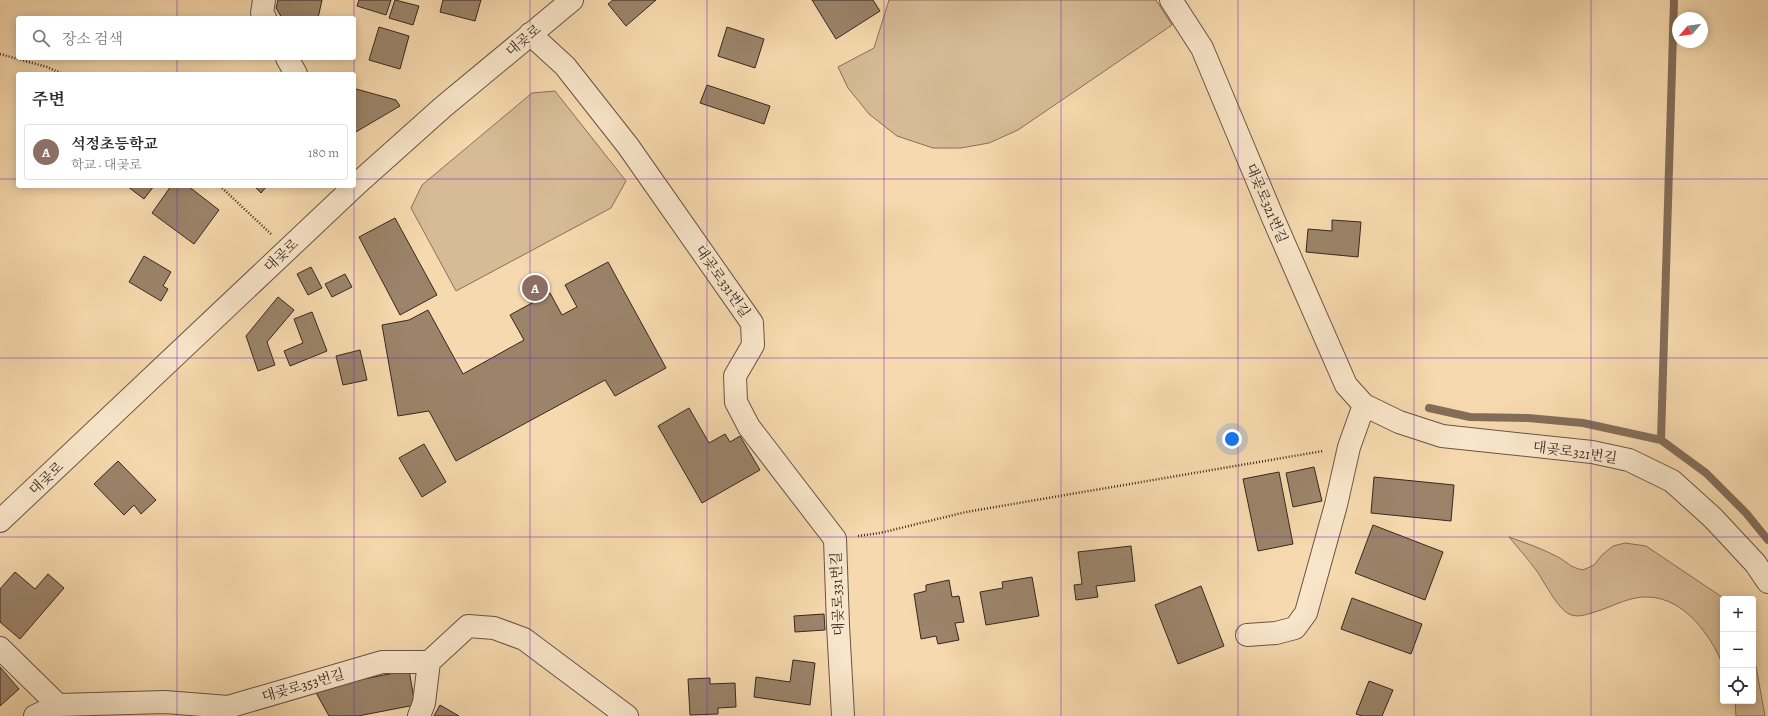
<!DOCTYPE html>
<html lang="ko">
<meta charset="utf-8">
<style>
body{margin:0;font-family:Alegreya,"Noto Serif KR",serif;background:#f7f7f7;color:#2b2b33}
.controls{position:absolute;right:12px;bottom:12px;display:grid;overflow:hidden;border-radius:4px;box-shadow:0 2px 10px #0003}
.controls button{width:36px;height:36px;display:grid;place-items:center;padding:0;border:0;border-bottom:1px solid #e1e1e2;background:#fff;color:#2b2b33;font:20px sans-serif}
.compass{position:absolute;left:1672px;top:12px;width:36px;height:36px;border-radius:50%;background:#fff;box-shadow:0 2px 10px #0003;rotate:241deg}
.you{position:absolute;left:1232px;top:439px;width:14px;height:14px;margin:-10px;border:3px solid #fff;border-radius:50%;background:#1a73e8;box-shadow:0 0 0 6px #1a73e833}
.badge{display:grid;place-items:center;width:26px;height:26px;border-radius:50%;background:#7c3aed;color:#fff;font-size:13px;font-weight:700}
.pin{position:absolute;translate:-50% -50%;border:2px solid #fff;box-shadow:0 1px 4px #0006}
.list{margin:0;padding:0;list-style:none}
h2{display:flex;justify-content:space-between;align-items:center;height:52px;margin:0;padding:0 16px;font-size:17px}
h2 small{font-size:13px;font-weight:400;color:#7c7c81}
.list li{display:grid;grid-template-columns:26px 1fr auto;gap:12px;align-items:center;box-sizing:border-box;height:56px;margin:0 8px 8px;padding:0 8px;border:1px solid #e1e1e2;border-radius:4px}
.list b{display:block;font-size:15px;white-space:nowrap}
.list p{margin:0;font-size:13px;white-space:nowrap;color:#7c7c81}
.list em{font-size:13px;font-style:normal;color:#7c7c81}
.icon{flex:none;width:22px;height:22px;fill:none;stroke:currentColor;stroke-width:2;stroke-linecap:round;stroke-linejoin:round}
.map{position:relative;flex:none;width:1768px;height:716px;overflow:hidden}
.search{position:absolute;background:#fff;box-shadow:0 2px 10px #0003;left:16px;top:16px;width:340px;height:44px;display:flex;align-items:center;gap:10px;box-sizing:border-box;padding:0 14px;border-radius:4px;color:#7c7c81;font-size:15px}
.panel{position:absolute;background:#fff;box-shadow:0 2px 10px #0003;left:16px;top:72px;width:340px;height:116px;border-radius:4px}
.map>svg:first-child{display:block}
</style>
<div class="map">
<svg width="1768" height="716" viewBox="0 0 1768 716">
<rect width="100%" height="100%" fill="#f6d9ae"/>
<filter id="stains"><feTurbulence type="fractalNoise" baseFrequency=".005" numOctaves="4"/><feColorMatrix values="0 0 0 0 .2 0 0 0 0 .09 0 0 0 0 .02 0 0 0 .5 -.17"/></filter>
<radialGradient id="worn" r=".72"><stop offset=".6" stop-color="#630" stop-opacity="0"/><stop offset="1" stop-color="#630" stop-opacity=".3"/></radialGradient>
<path fill="#d6bb96" stroke="#87715b" d="M889,0H1156L1172,25L1018,130L989,143L961,148H933L897,136L869,114L848,88L838,67L874,48Z
M555,91L626,181L611,208L456,291L411,208L422,185L532,93Z
M1509,537C1526,543 1543,549 1558,557C1569,563 1569,567 1583,570L1594,565L1602,555L1613,546L1625,543L1646,546L1725,599H1723V665C1710,634 1684,598 1648,597C1632,596 1615,605 1601,610C1590,613 1579,619 1569,614C1557,608 1544,581 1536,570C1528,559 1518,548 1509,537Z
M1753,650L1765,716H1736L1735,701H1753Z"/>
<g fill="none" stroke-linecap="round" stroke-linejoin="round">
<path stroke="#836d58" stroke-width="8" d="M1674,0L1661,440L1706,473L1746,513L1768,540
M1429,408L1470,417L1528,418L1583,423L1661,440"/>
</g>
<path fill="#9b846a" stroke="#382720" d="M278,0H322L318,18H282L276,8Z
M359,0H391L386,15L357,6Z
M395,0L419,6L413,25L389,18Z
M443,0H481L475,21L440,12Z
M613,0H656L626,26L608,4Z
M812,0H873L880,11L836,39Z
M379,27L409,36L400,69L369,60Z
M727,27L764,39L755,68L718,56Z
M707,85L770,106L764,124L700,103Z
M356,89L396,100L400,106L354,133V90Z
M127,186H154L144,199Z
M171,186H188L219,210L194,244L152,213Z
M254,186H267L261,193Z
M395,218L437,295L400,315L359,237Z
M1332,220L1361,222L1358,257L1306,252L1308,229L1332,231Z
M144,256L171,272L163,286L168,289L161,301L129,282Z
M608,262L666,368L615,396L605,380L456,461L429,411L398,416L382,325L409,320L428,310L463,374L524,340L510,315L550,293L562,315L577,307L565,285Z
M311,267L322,288L308,295L297,274Z
M345,274L352,287L332,297L325,284Z
M278,297L294,310L267,342L275,365L258,371L246,336Z
M312,312L327,351L290,366L284,351L303,343L294,319Z
M360,350L367,380L343,385L336,356Z
M689,408L709,443L725,434L730,442L740,436L760,470L702,503L658,426Z
M424,444L446,482L422,497L399,458Z
M118,461L156,500L141,514L134,505L124,515L94,484Z
M1314,467L1322,501L1293,507L1286,473Z
M1279,472L1293,544L1258,551L1243,479Z
M1374,477L1454,485L1451,521L1371,513Z
M1373,525L1443,552L1425,600L1355,573Z
M1131,546L1135,581L1096,586L1098,597L1076,600L1074,585L1082,584L1078,552Z
M15,572L35,589L48,574L64,588L20,639L0,622V589Z
M1032,577L1039,616L986,625L980,592L1003,588L1002,582Z
M949,580L952,597L959,596L964,622L955,623L959,640L938,644L936,636L921,639L914,594L926,591V585Z
M1201,586L1224,646L1178,664L1155,605Z
M1352,598L1422,624L1411,654L1341,629Z
M824,614L825,630L795,632L794,616Z
M793,660L815,663L810,705L754,697L756,677L790,682Z
M0,667L19,689L0,706Z
M409,670L415,705L358,716H329L314,689Z
M710,678V684L735,683L736,707L718,708V714L690,715L688,679Z
M1369,681L1393,690L1382,716H1362L1356,714Z
M440,705L459,716H434Z"/>
<g fill="none" stroke-linecap="round" stroke-linejoin="round">
<g stroke="#685444" stroke-width="24">
<path id="minor" d="M264,0L262,13L265,18
M1171,0L1202,48L1273,218L1346,385L1364,405L1399,422L1442,436L1592,452L1629,460L1672,481L1713,518L1755,563L1768,582
M530,34L565,66L628,146L752,323L753,345L735,376L736,402L749,427L835,539L838,625L843,716
M287,58L296,74
M0,521L358,183L443,107L572,0
M1247,635L1276,633L1295,628L1306,613L1336,505L1349,447L1364,405
M0,648L58,705L165,702L228,707L382,662H429L468,626L494,628L524,639L627,716
M35,716L58,705
M419,716L424,703L429,662"/>
</g>
<path stroke="#382720" stroke-width="2.5" stroke-dasharray="1 2" stroke-linecap="butt" d="M0,54L47,67L63,74
M220,186L271,234
M858,536L880,533L966,512L1323,451"/>
<use href="#minor" stroke="#f9e6ca" stroke-width="22"/>
</g>
<path fill="none" stroke="#7b2cbf" stroke-width="1" stroke-opacity="0.55" d="M177,0V18M354,0V18M530,0V716M707,0V716M884,0V716M1061,0V716M1238,0V716M1414,0V716M1591,0V716M177,58V74M354,58V74M0,179H18M354,179H1768M177,186V716M354,186V716M0,358H1768M0,537H1768"/>
<g text-anchor="middle" stroke-width="3.5" stroke-linejoin="round" paint-order="stroke">
<g font-size="14" fill="#382720" stroke="#f9e6ca">
<text transform="translate(523 40) rotate(-40)" y="5">대곶로</text>
<text transform="translate(1267 203) rotate(67)" y="5">대곶로321번길</text>
<text transform="translate(281 255) rotate(-43)" y="5">대곶로</text>
<text transform="translate(723 281) rotate(55)" y="5">대곶로331번길</text>
<text transform="translate(1575 452) rotate(8)" y="5">대곶로321번길</text>
<text transform="translate(46 478) rotate(-43)" y="5">대곶로</text>
<text transform="translate(837 594) rotate(-92)" y="5">대곶로331번길</text>
<text transform="translate(303 685) rotate(-16)" y="5">대곶로353번길</text>
</g>
</g>
<rect width="100%" height="100%" filter="url(#stains)"/>
<rect width="100%" height="100%" fill="url(#worn)"/>
</svg>
<div class="controls">
<button>+</button>
<button>−</button>
<button><svg class="icon" aria-label="locate" viewBox="0 0 24 24"><circle cx="12" cy="12" r="6"/><path d="M12 2v4M12 18v4M2 12h4M18 12h4"/></svg></button>
</div>
<svg class="compass" viewBox="-18 -18 36 36"><path d="M0-13l5 13h-10z" fill="#e53935"/><path d="M0 13l5-13h-10z" fill="#7c7c81"/></svg>
<div class="you"></div>
<div class="pin badge" style="left:535px;top:288px;background:#8d6e63">A</div>
<div class="search"><svg class="icon" aria-label="search" viewBox="0 0 24 24"><circle cx="10" cy="10" r="6"/><path d="M15 15l6 6"/></svg>장소 검색</div>
<section class="panel">
<h2>주변<small></small></h2>
<ul class="list">
<li><span class="badge" style="background:#8d6e63">A</span><div><b>석정초등학교</b><p>학교 · 대곶로</p></div><em>180 m</em></li>
</ul>
</section>
</div>
